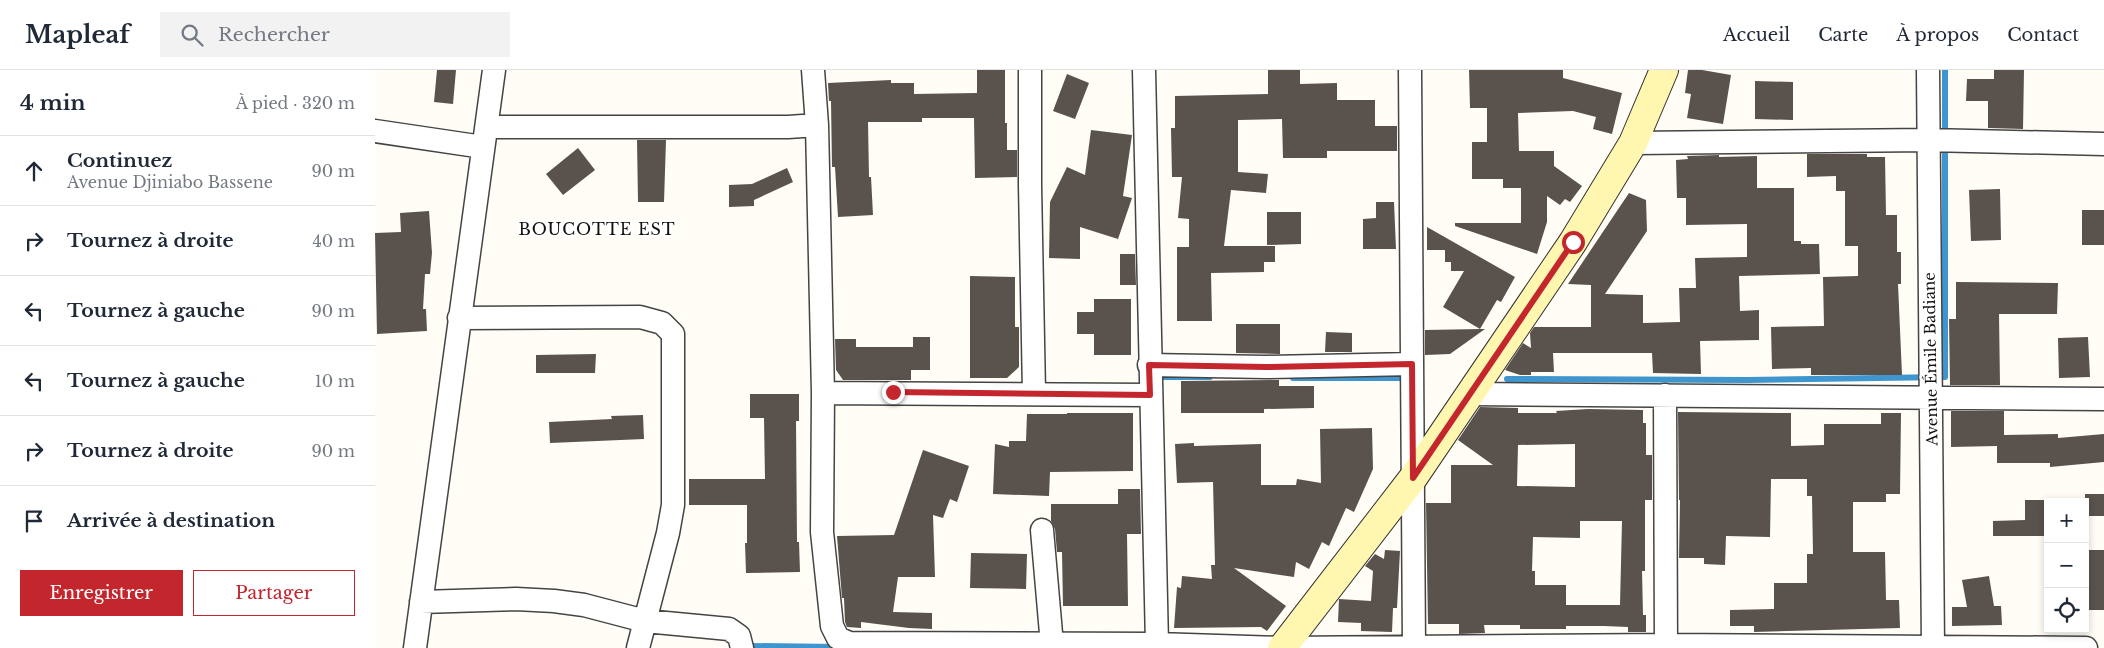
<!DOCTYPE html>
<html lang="fr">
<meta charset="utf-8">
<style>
body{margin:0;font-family:"Libre Baskerville",serif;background:#f2f2f3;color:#1f2937}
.controls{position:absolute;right:15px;bottom:15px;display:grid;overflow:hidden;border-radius:0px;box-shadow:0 2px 8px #0003}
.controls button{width:45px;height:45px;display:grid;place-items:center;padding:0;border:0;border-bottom:1px solid #e0e1e3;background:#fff;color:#1f2937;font:25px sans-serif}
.stop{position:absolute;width:15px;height:15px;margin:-11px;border:4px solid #c4262e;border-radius:50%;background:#fff}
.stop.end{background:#c4262e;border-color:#fff;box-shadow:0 1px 5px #0008}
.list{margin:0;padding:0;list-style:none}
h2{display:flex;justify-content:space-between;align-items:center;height:65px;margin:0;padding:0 20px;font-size:21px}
h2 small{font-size:16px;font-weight:400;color:#747a83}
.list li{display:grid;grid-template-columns:32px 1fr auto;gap:15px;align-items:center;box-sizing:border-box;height:70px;padding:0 20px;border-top:1px solid #e0e1e3}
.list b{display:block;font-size:19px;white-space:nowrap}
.list p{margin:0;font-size:16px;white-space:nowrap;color:#747a83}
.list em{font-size:16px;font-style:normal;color:#747a83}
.actions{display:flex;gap:10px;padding:15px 20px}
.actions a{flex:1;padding:11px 0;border:1px solid #c4262e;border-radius:0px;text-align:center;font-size:18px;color:#c4262e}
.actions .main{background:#c4262e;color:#fff}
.icon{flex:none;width:28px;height:28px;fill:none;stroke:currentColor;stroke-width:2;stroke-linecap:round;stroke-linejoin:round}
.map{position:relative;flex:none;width:1729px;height:578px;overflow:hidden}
header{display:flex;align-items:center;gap:30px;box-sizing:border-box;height:70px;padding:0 25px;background:#fff;border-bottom:1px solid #e0e1e3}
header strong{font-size:24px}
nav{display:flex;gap:28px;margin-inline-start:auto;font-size:18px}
.search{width:350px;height:45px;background:#f2f2f3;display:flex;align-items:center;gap:12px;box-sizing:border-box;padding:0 18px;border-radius:0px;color:#747a83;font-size:19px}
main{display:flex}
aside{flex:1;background:#fff}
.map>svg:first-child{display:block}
</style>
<header>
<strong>Mapleaf</strong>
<div class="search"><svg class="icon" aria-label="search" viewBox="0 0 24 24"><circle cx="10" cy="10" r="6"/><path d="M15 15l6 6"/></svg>Rechercher</div>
<nav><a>Accueil</a><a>Carte</a><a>À propos</a><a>Contact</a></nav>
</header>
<main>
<aside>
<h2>4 min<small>À pied · 320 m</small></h2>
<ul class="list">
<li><svg class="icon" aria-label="ahead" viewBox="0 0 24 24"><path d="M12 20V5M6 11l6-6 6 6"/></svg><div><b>Continuez</b><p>Avenue Djiniabo Bassene</p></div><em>90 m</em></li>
<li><svg class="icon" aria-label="right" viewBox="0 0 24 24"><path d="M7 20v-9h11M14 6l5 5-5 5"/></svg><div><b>Tournez à droite</b></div><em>40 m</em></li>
<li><svg class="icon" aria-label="left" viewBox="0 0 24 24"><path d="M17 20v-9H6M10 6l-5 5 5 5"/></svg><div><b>Tournez à gauche</b></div><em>90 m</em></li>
<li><svg class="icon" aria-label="left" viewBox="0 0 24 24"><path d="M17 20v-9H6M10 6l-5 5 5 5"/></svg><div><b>Tournez à gauche</b></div><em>10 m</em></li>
<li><svg class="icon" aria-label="right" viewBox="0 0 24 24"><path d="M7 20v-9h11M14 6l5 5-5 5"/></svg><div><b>Tournez à droite</b></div><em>90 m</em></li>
<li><svg class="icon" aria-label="arrive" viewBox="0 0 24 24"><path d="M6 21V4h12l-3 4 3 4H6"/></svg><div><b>Arrivée à destination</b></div></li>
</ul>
<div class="actions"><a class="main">Enregistrer</a><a>Partager</a></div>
</aside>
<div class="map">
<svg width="1729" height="578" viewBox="0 0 1729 578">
<rect width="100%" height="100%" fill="#fffdf5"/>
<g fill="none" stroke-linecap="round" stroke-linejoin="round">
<path stroke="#3f96cf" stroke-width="6" d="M787,307H835
M918,308H1029
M1132,309L1373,310L1570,307V0
M378,578V576L464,577"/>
</g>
<path fill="#5a524d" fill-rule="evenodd" d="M62,0H81L78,34L59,32Z
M602,0H630V53H632V80H642V107L600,108L599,48H547V52H493L494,107H496L498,145L463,147L460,97H457L456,31H454L453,13L516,10V13H539V24L602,23Z
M893,0H925V14L962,13V30H1000V56H1022V81H952V88H908L907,49L863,50V102L893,104L891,123L856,120L849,176H900V192H889V202L836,203L837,251H802V177H814V149L803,148L807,107H797L796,58H800V26L893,24Z
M1094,0H1188V8L1247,23L1237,64L1218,59L1221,47L1198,41L1143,43L1144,81H1179V96L1207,116L1195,132L1190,129L1185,135L1172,126V152L1162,184L1080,156V153H1146V118H1128V109H1097V72H1112V38H1095Z
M1313,0H1327L1356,5L1348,54L1312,48L1316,24L1310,23Z
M1619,0H1649L1648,59L1613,58V31H1591L1592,9H1619Z
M692,4L714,13L700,49L678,41Z
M1380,11L1418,12V50L1380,49Z
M716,60L757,65L748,126L757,128L743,169L705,157V189L674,188L675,132L692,97L710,105Z
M262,70H291L289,132H263Z
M203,78L220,100L188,125L171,104Z
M1432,84H1492V87H1510L1511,145H1522V182H1526V214H1523L1527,305H1436V298L1397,299L1396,257L1449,256L1448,207L1483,206V176H1470V121H1461V106L1432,107Z
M1344,85V87L1382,86V118H1419V171H1426V174H1444L1445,204L1364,206L1365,241L1384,240V270L1325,271L1326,304L1278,303L1277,283H1178L1179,302H1156V305H1145L1130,300L1148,273L1156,278L1155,263L1159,257H1216V215L1193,214L1254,123L1271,130L1272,161L1230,224L1268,225V253L1305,252L1304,218H1321L1320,188L1372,187V154L1311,155V128H1302L1301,90L1313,89L1312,86Z
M412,98L418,112L379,130V136L354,137V115L377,114Z
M1625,119L1626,170L1596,171L1594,120Z
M1001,132H1019L1021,179H988V149L1001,148Z
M1707,140H1729V175H1707Z
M54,141L57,183L55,204H50L48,239H51L52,261L2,264L0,163L26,162L25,143Z
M892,142H926V174L892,175Z
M1052,157L1140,207L1126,232L1122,230L1105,259H1110L1075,284L1050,285V260L1105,259L1068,237L1089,201H1076V192H1070V180H1052Z
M745,184H760L761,215H745Z
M595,206L640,207V257H644V297L632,308H595Z
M1581,212L1683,213L1682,244H1624L1625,315H1575L1574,249H1581Z
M719,229H756V285H719V264H702V242H719Z
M861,254H905V284L861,283Z
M951,262L977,263V282H950Z
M538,267H555V300H536V310H468L461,300L460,269H481V277H538Z
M1713,267L1715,307L1684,308L1683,268Z
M221,284L220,303H161V285Z
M904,310V316H939V338L889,339V343H806V311Z
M375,324H424V351H421L422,472H424L425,502L371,503L370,473H372V435H314V409H390L389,348H375Z
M1105,337L1143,338V343H1182L1181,341L1213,339L1268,340V353H1271V385H1277V430H1270V501H1267L1268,545H1271V562H1253V557L1229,556H1191V559H1145V555H1109L1110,563L1084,564V554H1053L1051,433H1076V395H1118L1083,370ZM1200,374V417L1142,416L1143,375ZM1205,451H1247L1245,535H1191V515H1160V501H1157L1158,467L1205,468Z
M1576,341H1629V365L1683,364V368L1729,364V392L1675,397V393H1622V376L1576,377Z
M1303,342L1416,343V376L1449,375V354H1506V343H1526L1525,424H1511V432H1478V482H1510L1511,530H1524L1525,558L1379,562V556H1355V540L1399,539V513H1432V484H1438L1437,426H1432V409H1396L1395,467L1351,466L1350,495L1329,494V488H1304L1305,430H1304Z
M692,343H758V401L675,402L674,426L618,424L620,374L634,377V371H651L652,344H692Z
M268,345L269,369L175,373L174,352L237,349L236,346Z
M997,358L998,399L979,442L971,438L954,476L947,472L934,499L921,492L919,507L859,498L911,536L892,561L886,557L799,558L802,517L806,518L807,506L837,509L836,495H840L838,412L802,413L800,374L819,373V376L886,374V415H921L922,409L946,413L945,359Z
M548,380L594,396L582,432L575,429L568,448L558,445L560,507H523L518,542L557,543V559L534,558L486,552V558L472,557L470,552L469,528H467L462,466L519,465Z
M743,419H765L766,464H752L753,536H688L687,482H682L680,459L676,451V434H743Z
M1710,424H1729V446H1710Z
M1650,430H1670V466H1618V451L1650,450Z
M1010,480L1025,481L1022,538H1018L1017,562L986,561V553L963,552L964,529L996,531L998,501L990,496L1000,484L1009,489Z
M1712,480H1729V540H1710Z
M596,483L652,484L651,519L595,518Z
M1614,506L1619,536H1626L1627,555L1577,556V537H1592L1587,510Z"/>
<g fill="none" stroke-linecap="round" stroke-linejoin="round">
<g stroke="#444" stroke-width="25">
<path id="street" d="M438,0L442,55L448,323L447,462L457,556L463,568L474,573L782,574L907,578L1291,575L1711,578
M655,0V115L659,323
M769,0L782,574
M1035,0L1039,578
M1553,0L1558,578
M112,57H413L442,55
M0,61L108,77
M1258,73L1553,70L1729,74
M84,248L265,247L287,253L298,264V435L293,463L263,578
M774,295L891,297L1037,294
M448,323L775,325
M1095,324L1729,329
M1290,325L1291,578
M667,460L677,575
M46,532L141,529L179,531L209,535L270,551L354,559L364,566L367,578
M40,578L119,0"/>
</g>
<g stroke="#333" stroke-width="30">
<path id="secondary" d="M907,578L1038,408L1198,172L1258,73L1289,0"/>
</g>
<use href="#street" stroke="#fff" stroke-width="22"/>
<use href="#secondary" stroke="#fff6b0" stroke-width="28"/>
</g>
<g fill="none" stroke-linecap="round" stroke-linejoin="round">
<path stroke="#c4262e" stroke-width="6" d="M518,322L775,325L774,295L891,297L1037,294L1038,408L1198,172"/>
</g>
<g text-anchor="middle" stroke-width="5" stroke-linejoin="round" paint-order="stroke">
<g font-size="15" fill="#111" stroke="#fff">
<text transform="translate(1556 289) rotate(-91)" y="5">Avenue Émile Badiane</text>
</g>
<g font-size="16" letter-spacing="1" fill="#111" stroke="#fff">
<text x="222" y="165">BOUCOTTE EST</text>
</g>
</g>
</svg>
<div class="controls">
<button>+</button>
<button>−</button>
<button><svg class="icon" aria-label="locate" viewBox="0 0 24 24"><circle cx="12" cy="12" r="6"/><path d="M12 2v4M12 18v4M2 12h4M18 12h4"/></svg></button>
</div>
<div class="stop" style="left:1198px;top:172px"></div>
<div class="stop end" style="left:518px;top:322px"></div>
</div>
</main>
